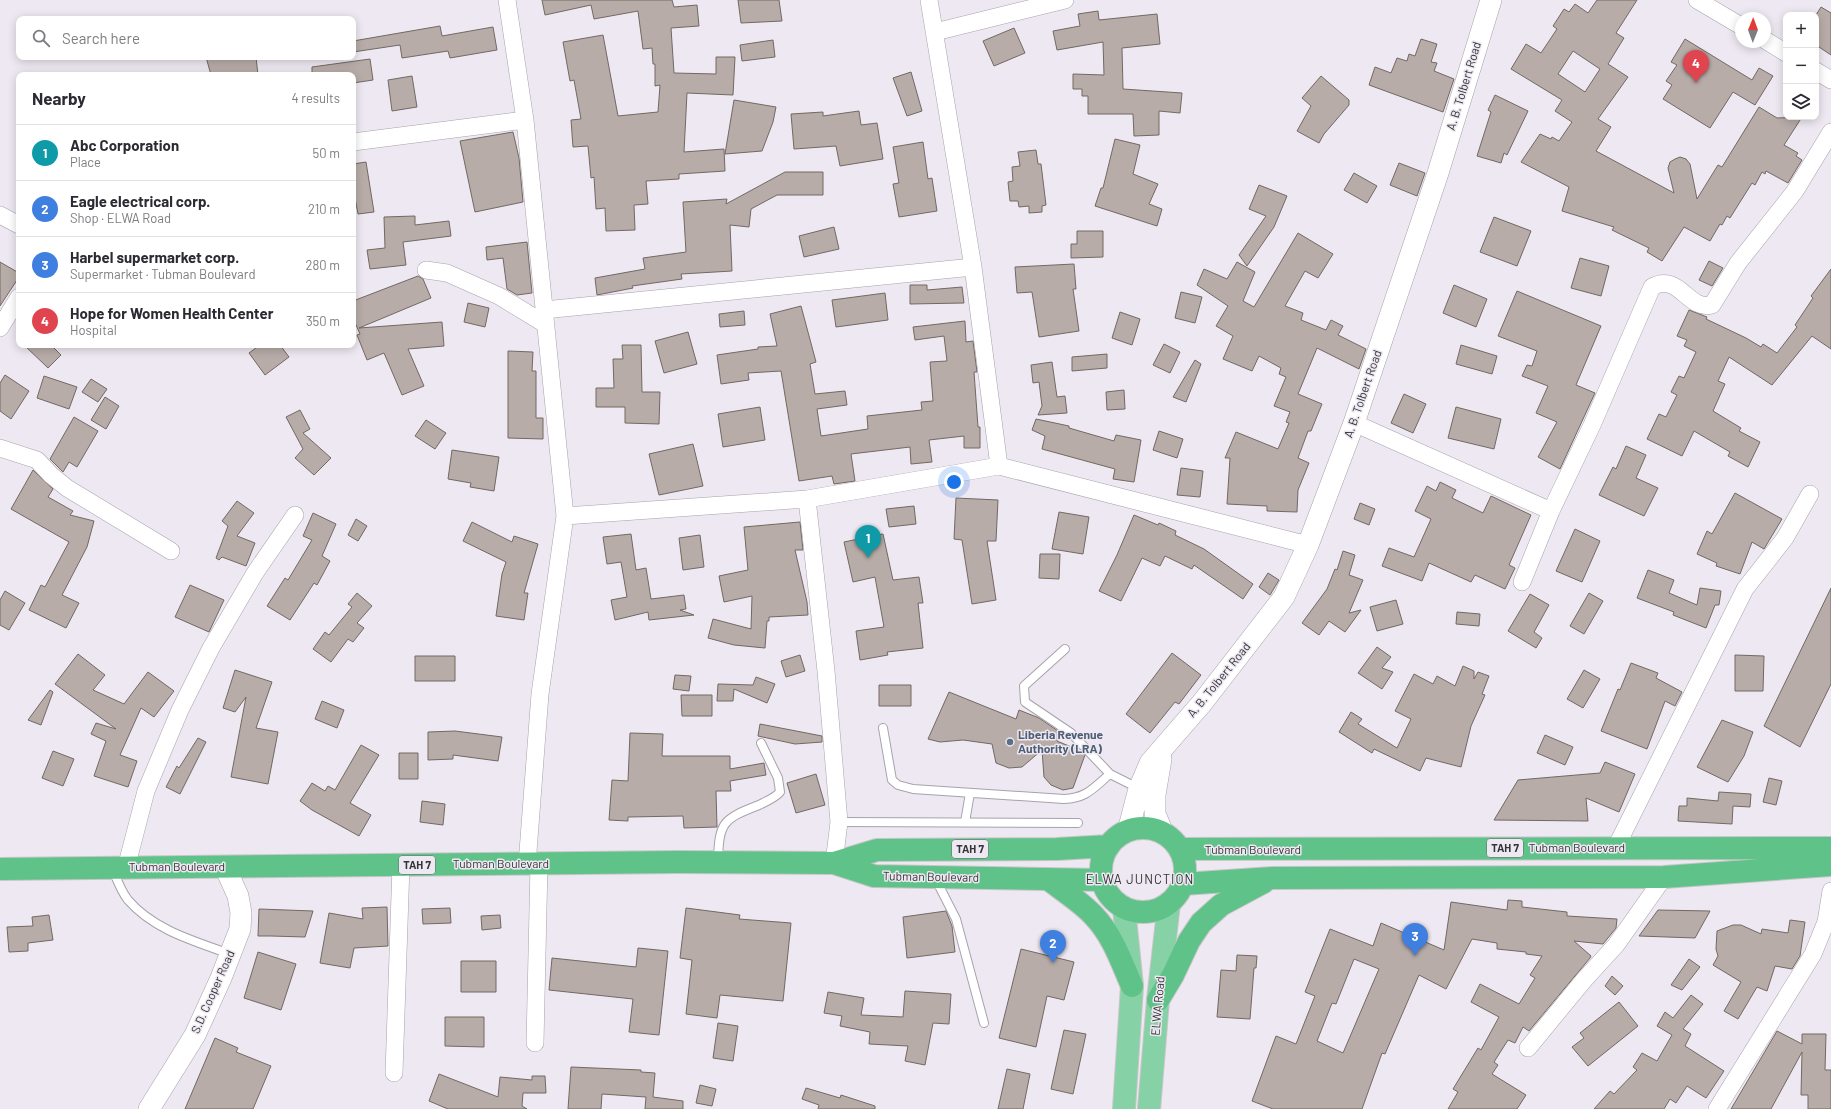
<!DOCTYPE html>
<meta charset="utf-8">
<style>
body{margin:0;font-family:Barlow,sans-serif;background:#f2f2f3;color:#2b2b33}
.controls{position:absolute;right:12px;top:12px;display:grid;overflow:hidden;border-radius:8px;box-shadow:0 2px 10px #0003}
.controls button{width:36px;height:36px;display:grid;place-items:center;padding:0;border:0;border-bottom:1px solid #e1e1e2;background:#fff;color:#2b2b33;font:20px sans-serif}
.compass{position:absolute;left:1735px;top:12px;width:36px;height:36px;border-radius:50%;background:#fff;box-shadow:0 2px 10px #0003;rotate:1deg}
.you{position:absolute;left:954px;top:482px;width:14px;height:14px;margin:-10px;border:3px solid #fff;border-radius:50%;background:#1a73e8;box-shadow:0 0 0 6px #1a73e833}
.badge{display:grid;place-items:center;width:26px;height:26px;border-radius:50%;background:#876601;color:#fff;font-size:13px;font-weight:700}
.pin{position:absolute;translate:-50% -33px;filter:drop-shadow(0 1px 2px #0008)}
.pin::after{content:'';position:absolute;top:21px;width:14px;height:12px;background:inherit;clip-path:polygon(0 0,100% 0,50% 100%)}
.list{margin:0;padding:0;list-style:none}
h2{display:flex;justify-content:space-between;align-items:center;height:52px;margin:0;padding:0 16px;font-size:17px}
h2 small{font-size:13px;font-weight:400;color:#7c7c81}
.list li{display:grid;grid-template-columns:26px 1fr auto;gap:12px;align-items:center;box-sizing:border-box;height:56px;padding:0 16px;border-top:1px solid #e1e1e2}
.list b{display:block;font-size:15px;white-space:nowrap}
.list p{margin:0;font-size:13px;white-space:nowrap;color:#7c7c81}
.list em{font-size:13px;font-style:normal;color:#7c7c81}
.icon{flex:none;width:22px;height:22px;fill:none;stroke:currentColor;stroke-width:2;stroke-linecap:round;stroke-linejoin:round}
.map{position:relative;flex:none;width:1831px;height:1109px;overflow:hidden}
.search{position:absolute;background:#fff;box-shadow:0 2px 10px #0003;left:16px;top:16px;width:340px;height:44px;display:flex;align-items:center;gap:10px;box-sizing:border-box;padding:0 14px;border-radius:8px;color:#7c7c81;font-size:15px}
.panel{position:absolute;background:#fff;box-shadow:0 2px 10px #0003;left:16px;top:72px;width:340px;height:276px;border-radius:8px}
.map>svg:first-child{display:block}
</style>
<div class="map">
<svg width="1831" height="1109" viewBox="0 0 1831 1109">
<rect width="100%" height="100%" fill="#ede8f1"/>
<path fill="#b7aca8" stroke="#726864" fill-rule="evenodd" d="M542,0H672L674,7L697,5L699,26L671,28L674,73L716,74V57H735L733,95L687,93L684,152L724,149L725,171L679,174V179L646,181L648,204L634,205L635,230L606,231L605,208L596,209L594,177L591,178L588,146L573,147L571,120L581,119L574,80L570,81L563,42L603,35L618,116L658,112L660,85L655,86V64H653L652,48L643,49L638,11L594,19L591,5L545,15Z
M738,0H779L782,21L741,23Z
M1597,0H1637L1616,33L1624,38L1608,64L1628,77L1598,119L1611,127L1596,151L1674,193L1668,168L1670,162L1675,159L1680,157L1686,159L1690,164L1697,199L1718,165L1722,167L1759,107L1777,118L1802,117L1784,145L1798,153L1796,156L1802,160L1788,183L1766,171L1765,174L1762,172L1755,185L1752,183L1730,218L1727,216L1722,225L1720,224L1710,241L1684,227L1662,261L1647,252L1649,248L1612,230L1614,227L1562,211L1569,187L1521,162L1540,134L1551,139L1552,137L1559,141L1572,122L1555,111L1562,100L1511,69L1526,44L1541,53L1557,29L1553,26L1564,9L1569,12L1575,4L1588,13ZM1573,51L1600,69L1585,92L1558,74Z
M1821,7L1831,13V55L1816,45V15Z
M1098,11L1099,20L1157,14L1160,44L1122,48L1123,89L1182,93L1180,113L1159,111V135L1134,136L1133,114H1088V96H1082V89H1073V74L1104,75L1103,42L1057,50L1053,31L1080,26L1078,14Z
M440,26L442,36L493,27L497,50L450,58L448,51L402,58L400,45L353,52V41Z
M1014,28L1025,53L994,66L983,41Z
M1421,39L1437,44L1431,62L1437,63L1434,71L1454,79L1443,112L1369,85L1375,67L1391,73L1397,58L1407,61L1409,54L1415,56Z
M1685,39L1752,80L1759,68L1773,76L1755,105L1733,92L1710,128L1663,99L1672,85L1666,81L1677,65L1671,62Z
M773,40L775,57L742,61L740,45Z
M206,57H256L258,75H211Z
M370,59L373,80L353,83V75H312V67Z
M911,72L922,111L907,116L893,78Z
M412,76L417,107L392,111L388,80Z
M1321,76L1349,100V105L1324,134L1319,143L1297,131L1311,106L1302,98Z
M1495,95L1528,111L1507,155L1504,153L1501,163L1477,156L1491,112L1488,110Z
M734,100L776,107L773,122L762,151L725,154Z
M859,111L861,125L877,123L883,159L840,166L836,146L794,149L791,114L823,112V116Z
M513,132L519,158L523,202L475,212L460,141Z
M1115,139L1140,145L1133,174L1158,184L1149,204L1162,209L1157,226L1095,206L1101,188H1103Z
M923,142L928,179L932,178L937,211L899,217L893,184L899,183L893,147Z
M1036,150L1038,164H1041L1046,205L1042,206V212L1029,213V206L1019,207L1018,201H1010L1008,182L1013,181L1012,167L1020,166L1018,152Z
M366,162L374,212L358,214L353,187V164Z
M1399,163L1425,173L1417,196L1390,185Z
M785,172H823V195H777L751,209L749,227L730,225L732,271L681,274L682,279L632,286L633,288L597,295L595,278L645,269L643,258L686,252L683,202L727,199L726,204Z
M1354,173L1377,186L1367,203L1344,190Z
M1259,185L1287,196L1274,227L1247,266L1239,255L1266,216L1249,209Z
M415,216V225L449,221L451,236L403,242L406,265L370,269L367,250L385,248L384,217Z
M1494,217L1531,231L1517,266L1480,252Z
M834,227L839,249L804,257L799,236Z
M1077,231H1103V257L1071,258V244H1077Z
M1298,233L1333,254L1318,278L1305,271L1285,306L1303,313L1301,320L1326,330L1331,320L1343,326L1338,335L1366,349L1359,369L1317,348L1298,394L1322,404L1311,431H1308L1298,458L1309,463L1298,490L1297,512L1267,511V506L1227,504L1230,458H1225L1236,432L1278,449L1289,423L1286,422L1290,412L1274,406L1286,377L1279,374L1281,368L1259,356L1252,371L1223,359L1233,336L1216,326L1228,306L1197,285L1204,269L1227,279L1237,262L1255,272L1243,301L1254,307Z
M527,242L532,293L517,295L507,289L503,258L487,260L486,247Z
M1580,258L1609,266L1601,296L1571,288Z
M1709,261L1723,268L1712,286L1699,280Z
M0,262L19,273V277L0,306Z
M1074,264L1076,289H1073L1079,331L1039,337L1032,292L1017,293L1015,267Z
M1831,269V349L1812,336L1772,385L1729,357L1718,381L1725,384L1713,411L1741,428L1739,431L1760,442L1748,467L1728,456L1730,452L1694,431L1682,456L1647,439L1659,414L1666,417L1677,395L1671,392L1679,376L1684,378L1696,352L1684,346L1687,340L1677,336L1689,310L1707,317L1706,319L1746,338L1761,347L1763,344L1777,353L1797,327L1795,325L1813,298L1811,296Z
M418,276L423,279L431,298L359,328L442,322L444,346L408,349L424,386L402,395L384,353L367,360L357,335L360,334L353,318V301Z
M910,285H927V290L962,287L964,303L910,304Z
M1454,285L1487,299L1476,327L1443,313Z
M1517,291L1601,326L1576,385L1595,393L1560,469L1538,457L1557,422L1536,413L1548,386L1522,376L1527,365L1532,366L1537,351L1498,336Z
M1181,292L1202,297L1195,323L1175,318Z
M885,293L888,320L836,327L832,300Z
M468,303L489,308L485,327L464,322Z
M801,306L816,362L810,364L815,394L845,391L847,405L817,409L821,436L868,429L867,416L922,410L921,402L933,401L930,362L947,361L944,336L915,340L913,327L965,321L966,342L973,341L977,372H974L978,427H980V448H964V436L929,440L932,462L911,464L910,447L851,454L855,481L834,484L832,476L799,481L781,371L748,373L749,380L721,384L717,355L758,349V347L777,346L770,314Z
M744,311L745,325L720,327L719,314Z
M1120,312L1140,319L1132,345L1112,338Z
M688,332L697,364L664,373L655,341Z
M1164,344L1180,352L1170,373L1153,365Z
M24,345H51L61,355L48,368Z
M260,345H280L289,357L265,375L249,353Z
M622,345H641L642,392H660L659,424L625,423V407H596V388H614L613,359H623Z
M1461,345L1497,356L1492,374L1456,364Z
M508,351L533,352L532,371H536V418H543V439L508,438Z
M1107,354V368L1072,371V357Z
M1195,360L1201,364L1186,402L1173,397Z
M1052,362L1057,397L1065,396L1067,413L1038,415L1042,406L1039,382L1033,383L1031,365Z
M5,375L29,391L11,419L0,411V383Z
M44,376L77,387L69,409L37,398Z
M91,379L107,389L98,402L82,392Z
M1124,390L1125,409L1107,410L1106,392Z
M1404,394L1426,404L1413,433L1391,423Z
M105,397L119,406L106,429L91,420Z
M760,407L765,440L723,447L718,414Z
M1456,407L1501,419L1494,449L1448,438Z
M300,410L310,429L303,433L331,458L314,475L295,458L303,449L286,417Z
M74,417L98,431L77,467L69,462L63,472L50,459Z
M1036,419L1069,426V428L1114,441L1116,435L1141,440L1134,482L1113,479L1115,469L1042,449L1045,436L1032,430Z
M426,420L446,433L435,449L415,436Z
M1159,431L1183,439L1177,458L1153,450Z
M693,444L703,486L659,495L649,454Z
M1626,446L1646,455L1636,478L1658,488L1644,516L1599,495L1613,467L1616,469Z
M452,450L499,457L494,491L470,487L471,483L448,479Z
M1181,468L1203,471L1200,497L1177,495Z
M33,470L53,489L48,497L73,511L70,515L94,521L87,547L62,595L79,603L66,628L29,610L41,585L45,587L69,542L11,509Z
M1440,482L1456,490L1452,498L1483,513L1491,496L1531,515L1509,565L1515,568L1505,589L1475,575L1471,582L1429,563L1422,581L1382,566L1389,548L1414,557L1431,519L1415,511L1427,486L1436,491Z
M1735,493L1782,519L1764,549L1752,542L1740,574L1716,566L1717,563L1697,554L1707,531L1712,534Z
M956,498L998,500L996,541H987L996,600L972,604L962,540L954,539Z
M237,501L254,513L237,536L255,543L246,566L222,557L219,560L216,558L228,526L222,521Z
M1360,503L1375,509L1369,525L1354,519Z
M914,506L916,524L889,527L886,509Z
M1059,512L1089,517L1083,554L1052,549Z
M313,513L336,524L322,556L330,561L317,585L314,583L290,620L267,606L285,578L288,580L312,540L303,536Z
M1134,515L1158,525L1159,523L1176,531L1175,535L1204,549L1253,584L1243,599L1194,565L1192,569L1165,556L1160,566L1142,558L1121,601L1099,591L1117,555Z
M356,519L367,526L358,541L348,535Z
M472,522L512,542L514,536L538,544L524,593H528L524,620L496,616L502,574L506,562L463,541Z
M800,522L803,550H795L807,602L808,615L769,617V621H767L765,648L734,645L708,638L713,619L751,629L752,596L724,602L719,576L748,570L744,527Z
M1575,529L1600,541L1582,582L1556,571Z
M631,534L636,570L646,568L651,599L684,595L686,609L680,610L694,615L649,620L648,612L615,620L611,600L627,597L621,562L607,564L603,537Z
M883,534L893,580L919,577L923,603H918L923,648L887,652L888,655L860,660L856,631L884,627L875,577L853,582L844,542Z
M700,535L704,567L683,570L679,538Z
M1343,551L1355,555L1349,575L1363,580L1349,613L1361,610L1345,632L1329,621L1319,635L1302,623L1327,589L1335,569L1337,570Z
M1040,554H1060L1059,579L1039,578Z
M1648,570L1674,580L1669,593L1697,605L1700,588L1721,591L1719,605H1715L1706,628L1673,615L1674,612L1637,598Z
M1268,573L1279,580L1270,595L1259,587Z
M190,585L224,600L209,632L175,617Z
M1831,588V684L1800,747L1764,726Z
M5,591L25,603L9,630L0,625V600Z
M357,593L372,606L357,623L364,628L353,642L348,639L331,662L313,649L325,632L329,635L352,607L348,604Z
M1589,593L1603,601L1584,634L1570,626Z
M1530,594L1549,605L1534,632L1542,638L1536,648L1508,631Z
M1396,600L1403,624L1377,631L1370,607Z
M1457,612L1480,614L1479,626L1456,624Z
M1377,647L1391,657L1382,668L1393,672L1382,689L1358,673Z
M1172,653L1201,675L1179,704L1175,702L1150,733L1126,714Z
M78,654L105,675L93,690L124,704L148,672L174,691L154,717L141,708L120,755L137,761L128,787L94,776L106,741L91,734L96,723L116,729L55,684Z
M800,655L805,671L786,677L781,661Z
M1735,655L1764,656L1763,691H1735Z
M415,656H455V681H415Z
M1631,663L1658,673L1656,678L1682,692L1675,706L1665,701L1647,749L1601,731L1618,689L1620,690Z
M1463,666L1474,671V679L1478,672L1489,676L1482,694L1485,695L1471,726L1461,767L1426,758L1420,771L1374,749L1372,753L1339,732L1351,712L1362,719L1358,724L1397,748L1411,719L1395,711L1414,674L1433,684L1437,676L1455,686Z
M235,670L272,682L256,728L278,732L268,784L231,777L246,697L235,712L223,708Z
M1584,670L1600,679L1583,708L1567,699Z
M675,675L691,676L689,691L673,689Z
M756,677L775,684L767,703L734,689L733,701H717L718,684L753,685Z
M879,685H911V706H879Z
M50,690L53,692L41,725L28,720Z
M949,692L1016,719L1019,710L1039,718L1061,733L1057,741L1081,751L1085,755L1073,788L1063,790L1051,785L1044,777L1042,750L1022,767L1009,768L996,763L992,744L963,740L940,742L928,739Z
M681,695H712V716H682Z
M322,701L344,710L337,728L315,719Z
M1722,720L1753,732L1744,756L1728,782L1697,767Z
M760,724L822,736V742L795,744L758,736Z
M455,731L502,737L498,761L453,755V759L428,760V732Z
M630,733L663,734L662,756H730V769L764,763L766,775L730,781L731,791H716L717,827L684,828L683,816L628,817V821L609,820L612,780L628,781Z
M1545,735L1573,747L1565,765L1537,753Z
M198,738L206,742L180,794L166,787L177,766L179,768Z
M361,745L379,755L350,803L371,815L359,836L312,810L300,801L312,783L325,791L328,786L335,790Z
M53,751L74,759L63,786L42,778Z
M399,753H418V779H399Z
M1605,762L1635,774L1619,812L1586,798L1588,821L1494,820L1518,780L1600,773Z
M816,774L825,805L796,813L787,783Z
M1769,778L1782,781L1776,805L1763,802Z
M1719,792L1751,794L1750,807L1733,806L1732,824L1678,821L1679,806H1687V798L1718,801Z
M422,801L445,804L443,825L420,822Z
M1508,900L1522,901V907L1567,912V916L1617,919L1616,928L1603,944L1574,941L1591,956L1590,958L1529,1031L1523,1027L1515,1043L1508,1040L1494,1062L1498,1065L1492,1074L1526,1095L1517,1109H1448L1458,1092L1453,1089L1478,1048L1481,1050L1499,1017L1471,1002L1480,984L1519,1004L1535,978L1530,975L1542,956L1526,954V952L1497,949V943L1472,939L1446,989L1419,975L1385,1054L1382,1053L1362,1109H1273L1252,1101L1276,1036L1296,1044L1315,996L1305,992L1330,929L1373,946L1381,923L1444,950L1451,902L1507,910ZM1354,959L1379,969L1343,1053L1317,1041L1332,1003L1336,1004Z
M387,907L388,946L354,948L350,968L320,963L329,913L363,919L362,908Z
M450,908L451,923L423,924L422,909Z
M686,908L740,915L739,919L791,923L783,1001L720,995L717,1018L686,1014L692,960L680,958Z
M259,909L313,911L305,937L271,936H258Z
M1658,910L1710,911L1695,938L1639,936Z
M946,911L952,926L955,952L907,958L903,917Z
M49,915L53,940L28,943V951L9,952L7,927L33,926L32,917Z
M500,915L501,928L482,930L481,916Z
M1790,920L1805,922L1800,956L1792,969L1775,966L1767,991L1757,987L1738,1019L1724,1011L1741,982L1713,965L1718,956L1716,949L1717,931L1733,925H1741L1761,934L1762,929L1788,933Z
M638,948L668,951L659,1035L629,1032L633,999L549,990L552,958L636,967Z
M1021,949L1074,962L1064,1000L1047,996L1036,1047L999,1038Z
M258,952L296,964L281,1010L244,998Z
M1237,955L1257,956L1256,968H1254L1250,1019L1217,1017L1221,970L1236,971Z
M1689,959L1700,967L1682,990L1671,985Z
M461,961H496V992H461Z
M1612,976L1623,986L1615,995L1605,986Z
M905,991L951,994L949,1024L933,1023L925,1065L905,1061L908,1046L869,1044L870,1032L840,1026L842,1016L824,1013L828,992L864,998L861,1015L903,1017Z
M1691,995L1703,1004L1683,1029L1691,1034L1685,1046L1724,1071L1706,1098L1687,1086L1676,1103L1670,1099L1664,1109H1594L1610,1091L1614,1094L1637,1070L1633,1067L1642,1053L1657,1061L1672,1035L1657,1026L1665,1012L1673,1018Z
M1619,1002L1638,1026L1588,1066L1572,1047L1584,1038L1580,1033Z
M445,1017H484V1047L445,1046Z
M718,1023L738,1026L733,1061L713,1058Z
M1064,1030L1086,1034L1073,1094L1051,1089Z
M1777,1031L1802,1044V1034H1826L1825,1070H1831V1109H1808V1095H1801L1802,1052L1771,1109H1731Z
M215,1038L238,1048L236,1052L271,1066L253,1109H185Z
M571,1067L641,1070V1072L655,1073L653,1097L683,1101V1109H645L646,1097L602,1094L601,1109H568Z
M1007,1069L1030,1074L1023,1109H998Z
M439,1074L498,1097L500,1077L532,1080V1076H545L546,1093H523L522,1106L527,1109H448L429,1101Z
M700,1085L716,1089L712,1106L696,1103Z
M806,1088L840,1098L841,1095L875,1106V1109H818L819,1105L802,1099Z"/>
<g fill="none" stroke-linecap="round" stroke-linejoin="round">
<g stroke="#a7a2ab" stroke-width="10">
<path id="service" d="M1065,649L1024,686L1025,702L1071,733L1110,774L1138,788
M883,728L892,780L898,785L913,789L1064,799C1087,798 1093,788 1110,774
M839,822L1078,823
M965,822L970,793
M718,861C719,822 723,819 759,805C767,801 775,798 780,792L778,778L761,743
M113,870C117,880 121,891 128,900C154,930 194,941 230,954
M935,878L956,919L984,1023"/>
</g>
<g stroke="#a7a2ab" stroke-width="18">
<path id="minor" d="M507,0L525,120L565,516L540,694L527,865
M929,0L973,267L999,466L1308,545
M1697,0L1741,26
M935,32L1065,0
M1765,40L1786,53
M1816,71L1831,80
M353,142L525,120
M0,215L19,225
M426,270L447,273L499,296L545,324
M544,310L973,267
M0,328L19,297
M1354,423L1551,511
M0,448L37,460L51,475L67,488L171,551
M807,499L826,671L839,822L834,863
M565,516L807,499L999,466
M1522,582L1551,511L1592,425L1652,287C1680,272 1687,311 1712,305L1738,263L1795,191L1831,132
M1616,847L1745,589L1785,538L1810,494
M126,868L146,791L180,710L211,648L255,573L295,515
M535,1043L539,864
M1528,1048L1584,980L1616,945L1664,877
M394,1073L401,865
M1717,1109L1813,954L1826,922L1831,891"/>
</g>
<g stroke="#a7a2ab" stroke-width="22">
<path id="tertiary" d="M1161,759L1155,795V814L1163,833
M1128,831L1139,789L1150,763L1202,703L1284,597L1308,545L1354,423L1438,173L1491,0
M149,1109L195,1035L221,978L240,929L241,913L238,896L225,867"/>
</g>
<g stroke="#c7c6c7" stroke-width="24">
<path id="primary" d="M1124,908L1132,986L1124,1109
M1149,1109L1158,1000L1169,903"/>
</g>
<g stroke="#c7c6c7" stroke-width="24">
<path id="trunk" d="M1101 870a42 42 0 1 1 84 0a42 42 0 1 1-84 0Z
M1180,849L1831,848
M834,863L874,876L1102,880
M0,869L677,862L834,863L877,850L1057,849L1109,846
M1048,879C1063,891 1081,902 1094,916C1113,936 1121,961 1132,986
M1183,884L1273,878L1664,877L1831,865
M1158,1000L1173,975L1189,941L1201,923L1221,905L1264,882"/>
</g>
<use href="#service" stroke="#fff" stroke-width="8"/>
<use href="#minor" stroke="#fff" stroke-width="17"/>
<use href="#tertiary" stroke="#fff" stroke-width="21"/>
<use href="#primary" stroke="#87d1a6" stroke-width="22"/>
<use href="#trunk" stroke="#5fc288" stroke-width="22"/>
</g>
<circle fill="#5c6f8a" stroke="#ede8f1" stroke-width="1.5" cx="1010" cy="742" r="4"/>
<g text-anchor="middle" stroke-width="3" stroke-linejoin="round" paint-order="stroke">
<g fill="#ede8f1" stroke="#6d6a6f" stroke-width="1">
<rect x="1487" y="839" width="36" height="18" rx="3"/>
<rect x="952" y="840" width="36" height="18" rx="3"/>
<rect x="399" y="856" width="36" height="18" rx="3"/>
</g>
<g font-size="11" font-weight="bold" fill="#363437">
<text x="1505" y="852">TAH 7</text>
<text x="970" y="853">TAH 7</text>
<text x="417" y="869">TAH 7</text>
</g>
<g font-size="12" fill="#363437" stroke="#ede8f1">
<text transform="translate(1464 86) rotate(-73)" y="4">A. B. Tolbert Road</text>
<text transform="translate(1363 394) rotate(-71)" y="4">A. B. Tolbert Road</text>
<text transform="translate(1219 680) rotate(-51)" y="4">A. B. Tolbert Road</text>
<text x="1577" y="852">Tubman Boulevard</text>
<text x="1253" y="854">Tubman Boulevard</text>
<text x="501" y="868">Tubman Boulevard</text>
<text x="177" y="871">Tubman Boulevard</text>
<text transform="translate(931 877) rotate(1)" y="4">Tubman Boulevard</text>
<text transform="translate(213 992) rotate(-66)" y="4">S.D. Cooper Road</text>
<text transform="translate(1158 1006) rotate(-85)" y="4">ELWA Road</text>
</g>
<g font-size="12" font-weight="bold" fill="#4e5e75" stroke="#ede8f1" text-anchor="start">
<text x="1018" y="739">Liberia Revenue<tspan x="1018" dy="14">Authority (LRA)</tspan></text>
</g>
<g font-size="13" letter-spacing="1" fill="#363437" stroke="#ede8f1">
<text x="1140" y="884">ELWA JUNCTION</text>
</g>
</g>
</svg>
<div class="controls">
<button>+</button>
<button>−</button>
<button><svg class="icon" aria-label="layers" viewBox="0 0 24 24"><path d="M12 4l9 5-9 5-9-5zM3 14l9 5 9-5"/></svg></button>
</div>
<svg class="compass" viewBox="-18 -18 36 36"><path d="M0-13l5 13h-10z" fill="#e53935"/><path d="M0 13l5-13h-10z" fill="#7c7c81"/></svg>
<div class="you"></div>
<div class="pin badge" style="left:868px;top:558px;background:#0f9aa8">1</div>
<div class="pin badge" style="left:1053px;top:963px;background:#3f7fe0">2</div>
<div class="pin badge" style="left:1415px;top:956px;background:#3f7fe0">3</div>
<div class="pin badge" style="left:1696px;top:83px;background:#e0444e">4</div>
<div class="search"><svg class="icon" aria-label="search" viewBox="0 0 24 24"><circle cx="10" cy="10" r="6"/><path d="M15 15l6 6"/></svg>Search here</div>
<section class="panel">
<h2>Nearby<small>4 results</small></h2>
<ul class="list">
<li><span class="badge" style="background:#0f9aa8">1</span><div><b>Abc Corporation</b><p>Place</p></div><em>50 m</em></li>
<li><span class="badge" style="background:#3f7fe0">2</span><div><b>Eagle electrical corp.</b><p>Shop · ELWA Road</p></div><em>210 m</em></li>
<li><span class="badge" style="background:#3f7fe0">3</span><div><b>Harbel supermarket corp.</b><p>Supermarket · Tubman Boulevard</p></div><em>280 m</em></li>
<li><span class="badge" style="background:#e0444e">4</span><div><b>Hope for Women Health Center</b><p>Hospital</p></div><em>350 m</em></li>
</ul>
</section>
</div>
